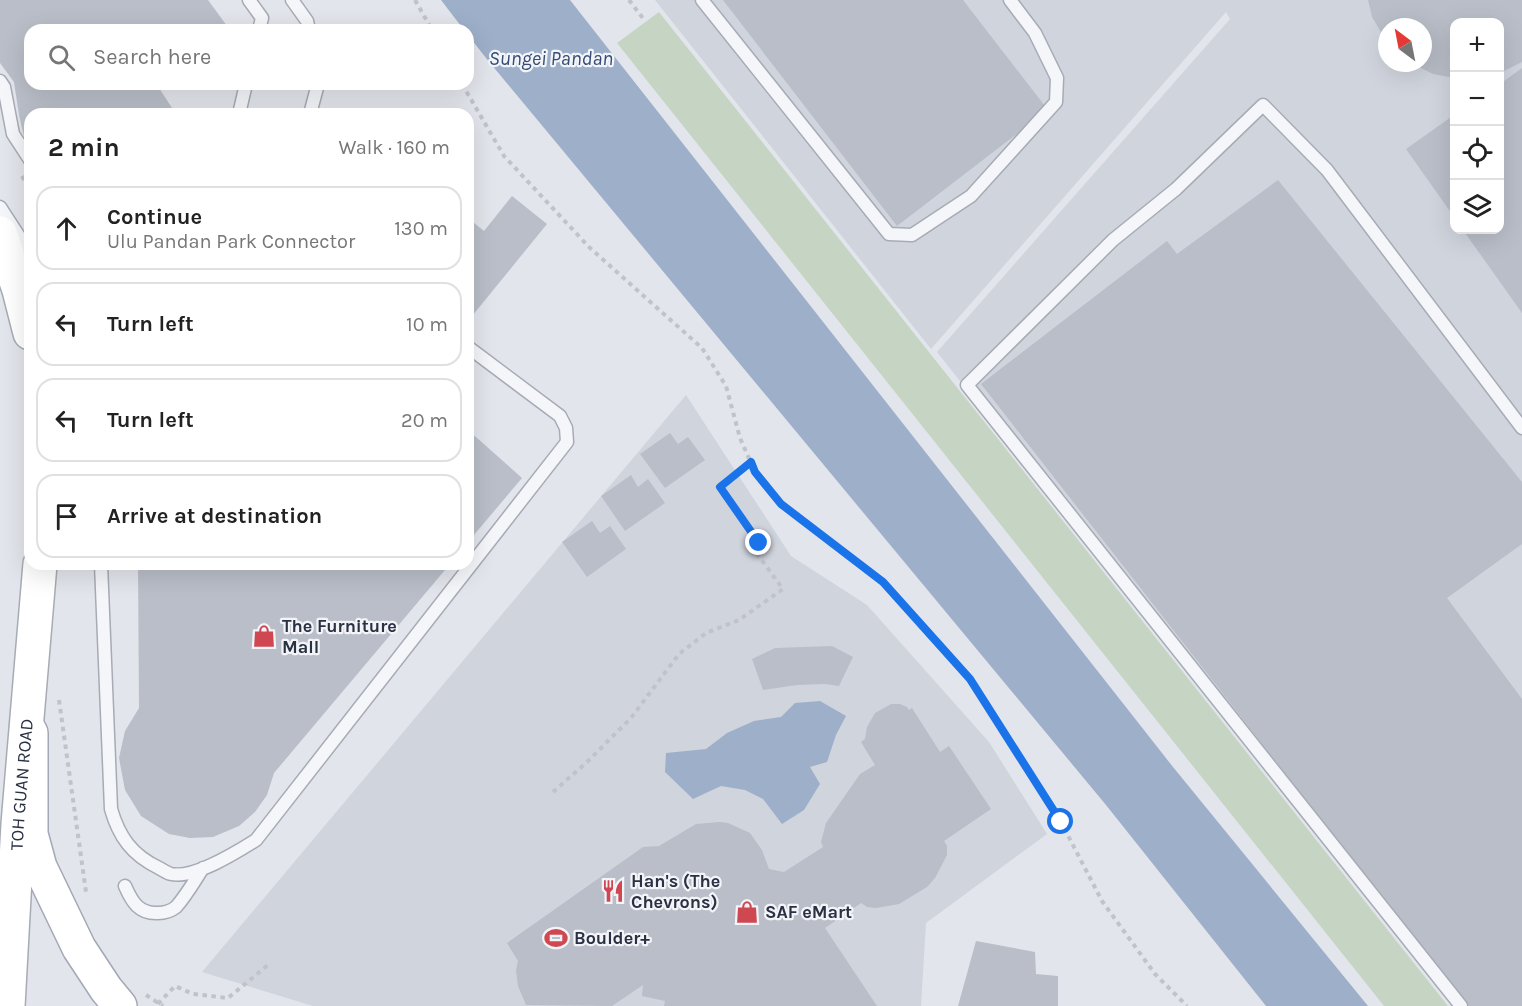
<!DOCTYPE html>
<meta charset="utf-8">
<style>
body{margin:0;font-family:Karla,sans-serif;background:#f2f2f2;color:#222}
.controls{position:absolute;right:18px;top:18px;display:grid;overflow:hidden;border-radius:12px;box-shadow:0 6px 24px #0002}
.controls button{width:54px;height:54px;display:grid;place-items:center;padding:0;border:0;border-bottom:2px solid #e0e0e0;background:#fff;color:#222;font:30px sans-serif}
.compass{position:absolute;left:1378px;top:18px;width:54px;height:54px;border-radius:50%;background:#fff;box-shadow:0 6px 24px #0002;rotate:328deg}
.stop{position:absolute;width:18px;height:18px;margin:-14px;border:4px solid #1a73e8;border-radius:50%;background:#fff}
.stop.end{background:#1a73e8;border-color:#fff;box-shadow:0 2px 6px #0008}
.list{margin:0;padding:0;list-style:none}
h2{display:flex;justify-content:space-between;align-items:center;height:78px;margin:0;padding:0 24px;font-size:26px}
h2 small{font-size:20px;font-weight:400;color:#767676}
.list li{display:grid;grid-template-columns:39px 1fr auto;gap:18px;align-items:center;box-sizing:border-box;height:84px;margin:0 12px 12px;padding:0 12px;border:2px solid #e0e0e0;border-radius:18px}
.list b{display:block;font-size:22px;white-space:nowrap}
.list p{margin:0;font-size:20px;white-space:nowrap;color:#767676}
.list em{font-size:20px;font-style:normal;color:#767676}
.icon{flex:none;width:33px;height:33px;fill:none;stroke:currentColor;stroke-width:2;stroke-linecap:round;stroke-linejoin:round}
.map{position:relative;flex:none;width:1522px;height:1006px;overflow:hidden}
.search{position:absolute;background:#fff;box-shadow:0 6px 24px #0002;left:24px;top:24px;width:450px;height:66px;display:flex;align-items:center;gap:15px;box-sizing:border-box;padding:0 21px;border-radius:18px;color:#767676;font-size:22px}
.panel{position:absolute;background:#fff;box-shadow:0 6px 24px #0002;left:24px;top:108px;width:450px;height:462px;border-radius:18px}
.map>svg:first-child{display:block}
</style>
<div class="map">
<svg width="1522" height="1006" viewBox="0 0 1522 1006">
<rect width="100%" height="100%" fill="#e2e5eb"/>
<path fill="#d0d4dd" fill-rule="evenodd" d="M655,0H1522V1006H1456L937,352L1230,19L1226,12L931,349ZM1454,22H1500V230H1454ZM1387,27H1423V63H1387Z
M686,395L791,556L867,605L989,742L1047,834L926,923L921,1006H313L202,972Z"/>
<path fill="#c6d5c3" d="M659,12L1448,1006H1384L617,43Z"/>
<path fill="#9eafca" d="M441,0H570L1173,767L1368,1006H1266L1106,805L486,58L468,35V30H464Z
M820,701L846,716L836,735L827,762L810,767L820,784L804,810L782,824L763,799L745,790L721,786L693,799L665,772L666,753L706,749L727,733L754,721L781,717L795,703Z"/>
<path fill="#b9bec8" d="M0,0H208L230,30H30V84H164L159,88L176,114H30V156L28,154L19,115L14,82L0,63Z
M723,0H963L1048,110L897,226Z
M1368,0H1522V62L1500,73V22H1454V78L1433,74L1411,63H1423V27H1387V42L1372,17Z
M1522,68V313L1463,230H1500V84Z
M1454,115V217L1406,149Z
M1278,180L1522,482V544L1447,598L1522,699V1006H1467L981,384L1167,241L1177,254Z
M512,196L547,224L468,321V218L484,231Z
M468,430L522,478L468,542Z
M670,433L678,444L688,437L705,460L665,488L640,454Z
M631,475L638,487L648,479L665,503L625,531L601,496Z
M592,521L600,533L610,526L626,549L587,577L562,542Z
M138,564H450L274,773L267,795L255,812L239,826L213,837L190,838L169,834L141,816L125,790L119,758L125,731L139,708Z
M832,646L853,657L839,686L825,684L797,685L763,690L752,659L775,648Z
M891,704H900L907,707L909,710L912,708L940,752L949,746L991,809L944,841L947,846V855L935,878L927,887L899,904L876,908L867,907L861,903L825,928L877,1006H664L665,1001L642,996L643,985L612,1006L526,1005L518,986L516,970L518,961L507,943L643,847L659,846L696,824L720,822L728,823L750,833L762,850L769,869L784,872L823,847L821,842L826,823L860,774L875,765L861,742L865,739L867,727L875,713Z
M976,941L1035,952L1036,974L1058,976V1006H958Z"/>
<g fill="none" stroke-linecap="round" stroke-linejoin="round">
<g stroke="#a7abb5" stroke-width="15">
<path id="lane" d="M249,0L262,18L259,30
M292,0L307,21L309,30
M702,0L889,234L912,235L971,196L1056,102L1057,78L1035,33L1010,0
M0,81L4,87L13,134L30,160
M239,114L246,84
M310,114L318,84
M0,207L24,244L30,250
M101,564L111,809C119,837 132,855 159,868C163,870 167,873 171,874C194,879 237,852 256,840L567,442L566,428L560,416L468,347
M125,886C132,902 139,914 158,913C164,913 171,911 176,907C186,896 195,880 203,868
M1461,1006L967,385L1113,240L1176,189L1263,105L1327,170L1522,428"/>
</g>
<g stroke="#a7abb5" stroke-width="36">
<g id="secondary">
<path d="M0,233L19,290L30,333"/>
<path id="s1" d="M8,1006L18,824L40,564"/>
</g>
</g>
<g stroke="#a2a8b6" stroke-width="36">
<path id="primary" d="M27,726L31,733V834L40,867L79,948L106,989L120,1006"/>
</g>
<path stroke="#c0c3ca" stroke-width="4" stroke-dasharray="4.5 4.5" stroke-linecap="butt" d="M415,0L432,30
M629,0L645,21
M462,84L504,156L589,247L702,348L726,386L740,438L755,472L781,504L883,582L970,679L1061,822L1102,901L1155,974L1187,1006
M22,176L30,191
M59,700L86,892
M553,792L587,762L631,718L679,654L706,633L739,620L783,589L752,547L759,543L720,487L751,462
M146,995L163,1006
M158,1004L175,986L193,994L228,998L268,965"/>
<use href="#lane" stroke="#f5f6f9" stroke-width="12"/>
<use href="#secondary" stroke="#fff" stroke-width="33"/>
<use href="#primary" stroke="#fff" stroke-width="33"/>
</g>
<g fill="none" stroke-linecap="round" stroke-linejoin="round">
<path stroke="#1a73e8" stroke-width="8" d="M759,543L720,487L751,462L755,472L781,504L883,582L970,679L1061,822"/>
</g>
<defs>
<g id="shop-bare" transform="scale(1.8)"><path d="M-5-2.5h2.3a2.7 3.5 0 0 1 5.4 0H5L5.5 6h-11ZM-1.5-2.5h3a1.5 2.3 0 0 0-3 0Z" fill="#cf4851" stroke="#f2f4f8" stroke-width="2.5" paint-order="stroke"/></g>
<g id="restaurant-bare" transform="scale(1.8)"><path d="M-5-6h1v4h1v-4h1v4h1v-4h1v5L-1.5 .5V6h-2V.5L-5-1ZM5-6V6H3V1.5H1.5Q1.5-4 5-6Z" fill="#cf4851" stroke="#f2f4f8" stroke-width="2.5" paint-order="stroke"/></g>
<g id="stadium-bare" transform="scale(1.8)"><path d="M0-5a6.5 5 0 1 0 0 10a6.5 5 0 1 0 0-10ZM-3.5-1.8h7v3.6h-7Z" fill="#cf4851" stroke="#f2f4f8" stroke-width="2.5" paint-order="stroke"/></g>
</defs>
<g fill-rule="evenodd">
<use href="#shop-bare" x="264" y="636"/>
<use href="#restaurant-bare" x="613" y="891"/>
<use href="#shop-bare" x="747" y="912"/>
<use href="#stadium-bare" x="556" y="938"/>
</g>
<g text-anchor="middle" stroke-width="4.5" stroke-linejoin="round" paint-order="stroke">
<g font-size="18" font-weight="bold" fill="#2a3143" stroke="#f2f4f8" text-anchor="start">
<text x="282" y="632">The Furniture<tspan x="282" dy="21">Mall</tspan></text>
<text x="631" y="887">Han's (The<tspan x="631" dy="21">Chevrons)</tspan></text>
<text x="765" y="918">SAF eMart</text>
<text x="574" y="944">Boulder+</text>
</g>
<g font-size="18" fill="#2a3143" stroke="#f2f4f8">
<text dy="6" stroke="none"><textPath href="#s1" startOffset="222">TOH GUAN ROAD</textPath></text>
</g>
<g font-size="20" font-style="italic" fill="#344c77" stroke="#f2f4f8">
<text x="551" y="65">Sungei Pandan</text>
</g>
</g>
</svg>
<div class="controls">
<button>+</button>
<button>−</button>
<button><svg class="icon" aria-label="locate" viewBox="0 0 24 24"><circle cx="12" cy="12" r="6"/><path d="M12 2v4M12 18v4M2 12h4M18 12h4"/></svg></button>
<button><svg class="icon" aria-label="layers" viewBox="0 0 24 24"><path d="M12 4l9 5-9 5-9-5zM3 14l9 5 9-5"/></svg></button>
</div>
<svg class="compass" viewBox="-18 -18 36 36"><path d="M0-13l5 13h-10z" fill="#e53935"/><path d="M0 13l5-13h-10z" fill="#767676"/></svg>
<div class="stop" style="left:1061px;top:822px"></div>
<div class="stop end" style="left:759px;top:543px"></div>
<div class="search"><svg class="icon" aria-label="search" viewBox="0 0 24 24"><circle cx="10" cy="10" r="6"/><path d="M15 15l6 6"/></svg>Search here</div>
<section class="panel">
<h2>2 min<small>Walk · 160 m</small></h2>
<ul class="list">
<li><svg class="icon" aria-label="ahead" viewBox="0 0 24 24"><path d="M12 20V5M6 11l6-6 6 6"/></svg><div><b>Continue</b><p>Ulu Pandan Park Connector</p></div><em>130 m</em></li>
<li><svg class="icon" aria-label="left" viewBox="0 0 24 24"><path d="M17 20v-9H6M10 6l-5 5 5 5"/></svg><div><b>Turn left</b></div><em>10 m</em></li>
<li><svg class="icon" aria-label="left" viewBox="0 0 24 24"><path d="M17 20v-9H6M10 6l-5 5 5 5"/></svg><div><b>Turn left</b></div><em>20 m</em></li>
<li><svg class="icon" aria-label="arrive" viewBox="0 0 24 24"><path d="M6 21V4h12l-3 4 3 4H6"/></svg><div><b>Arrive at destination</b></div></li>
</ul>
</section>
</div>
